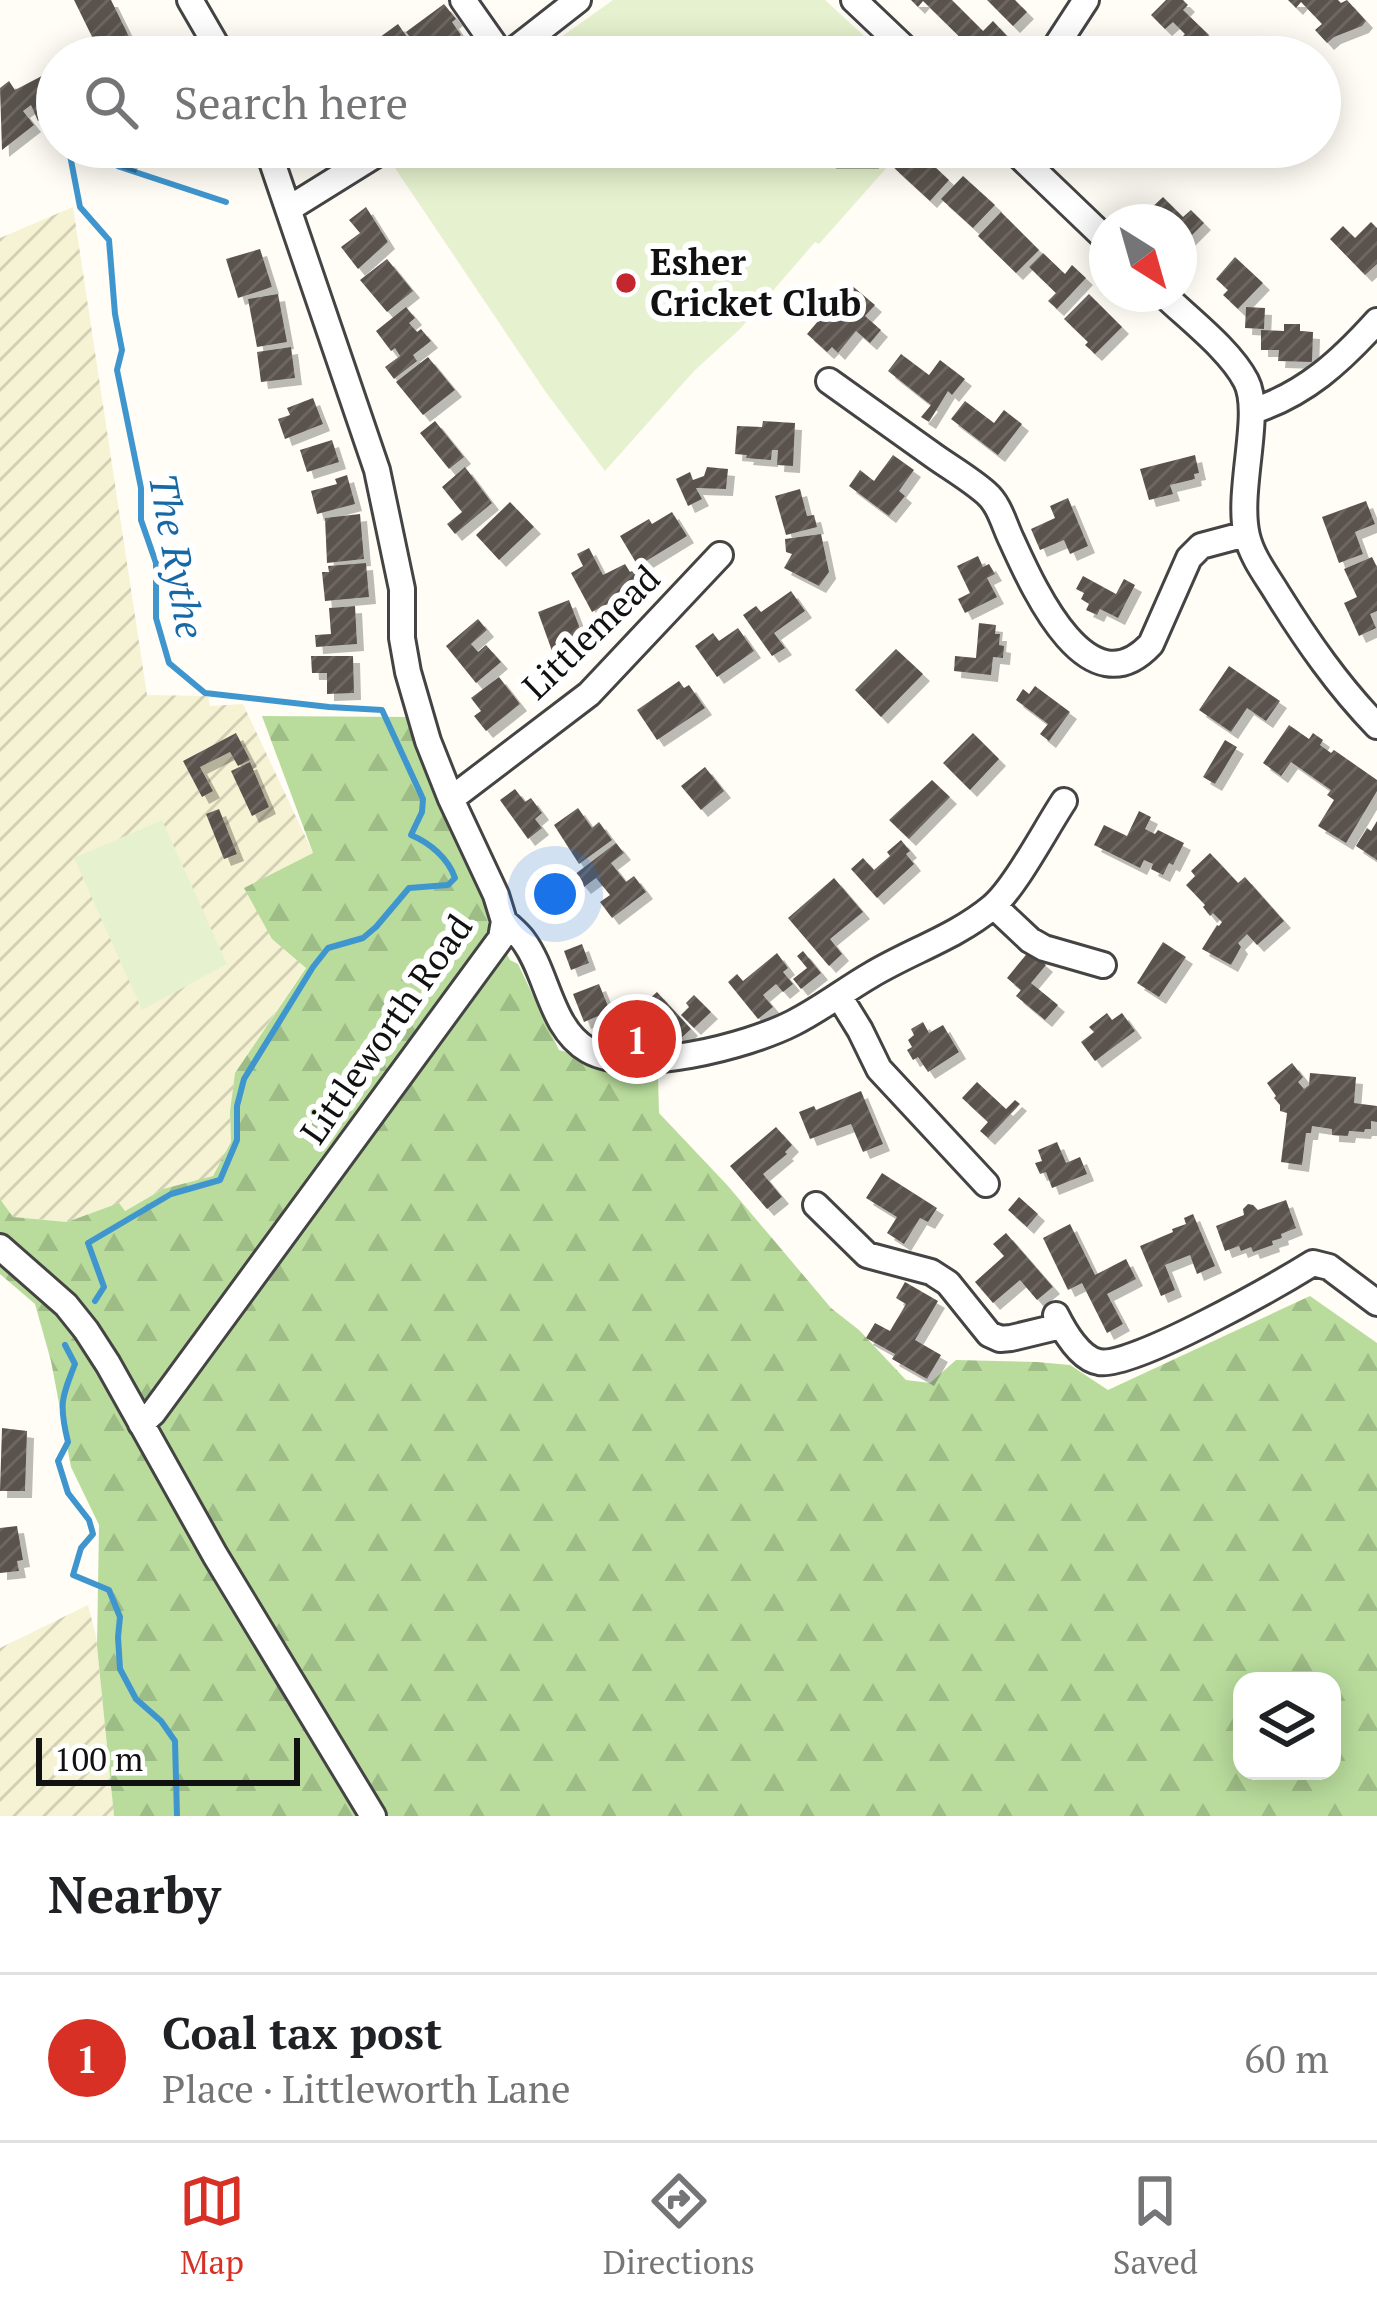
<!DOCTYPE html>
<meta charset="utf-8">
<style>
body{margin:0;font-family:"PT Serif",serif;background:#f2f2f2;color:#202124}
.controls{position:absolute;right:36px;bottom:36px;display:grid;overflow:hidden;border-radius:24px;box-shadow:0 6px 30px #0003}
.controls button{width:108px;height:108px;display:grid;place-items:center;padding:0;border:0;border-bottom:3px solid #e0e0e0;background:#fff;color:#202124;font:60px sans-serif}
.compass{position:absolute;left:1089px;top:204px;width:108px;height:108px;border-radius:50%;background:#fff;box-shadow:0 6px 30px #0003;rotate:143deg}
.scale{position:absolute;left:36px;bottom:30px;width:264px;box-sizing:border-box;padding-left:12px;border:6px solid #111;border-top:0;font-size:33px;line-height:42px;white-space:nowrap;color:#111;-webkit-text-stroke:9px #fff;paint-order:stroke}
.you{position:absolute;left:555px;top:894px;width:42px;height:42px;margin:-30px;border:9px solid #fff;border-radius:50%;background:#1a73e8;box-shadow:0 0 0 18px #1a73e833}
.badge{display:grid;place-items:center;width:78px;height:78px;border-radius:50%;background:#d93025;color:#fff;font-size:39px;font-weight:700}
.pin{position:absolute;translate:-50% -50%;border:6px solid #fff;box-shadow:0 3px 12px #0006}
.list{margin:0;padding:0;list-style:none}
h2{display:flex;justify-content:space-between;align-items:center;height:156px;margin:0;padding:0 48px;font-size:51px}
h2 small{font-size:39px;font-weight:400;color:#757577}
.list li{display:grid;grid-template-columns:78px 1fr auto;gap:36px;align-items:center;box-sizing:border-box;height:168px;padding:0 48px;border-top:3px solid #e0e0e0}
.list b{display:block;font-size:45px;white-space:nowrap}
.list p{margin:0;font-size:39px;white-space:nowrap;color:#757577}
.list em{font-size:39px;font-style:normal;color:#757577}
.icon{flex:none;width:66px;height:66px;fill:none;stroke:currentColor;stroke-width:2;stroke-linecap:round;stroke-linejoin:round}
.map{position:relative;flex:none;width:1377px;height:1816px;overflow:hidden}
.search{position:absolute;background:#fff;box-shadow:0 6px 30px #0003;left:36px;right:36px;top:36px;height:132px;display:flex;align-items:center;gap:30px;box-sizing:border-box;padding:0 42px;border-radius:66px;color:#757577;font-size:45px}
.sheet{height:324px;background:#fff}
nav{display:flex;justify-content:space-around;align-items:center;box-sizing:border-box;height:168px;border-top:3px solid #e0e0e0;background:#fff;font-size:33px;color:#757577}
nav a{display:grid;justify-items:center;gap:6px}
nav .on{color:#d93025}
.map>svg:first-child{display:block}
</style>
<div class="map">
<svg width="1377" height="1816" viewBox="0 0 1377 1816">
<defs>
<pattern id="farmland-furrows" width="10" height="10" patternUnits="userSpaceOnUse" patternTransform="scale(3)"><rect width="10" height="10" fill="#f6f3d4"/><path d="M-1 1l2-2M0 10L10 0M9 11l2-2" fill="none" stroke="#d2cfb5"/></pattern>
<pattern id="forest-firs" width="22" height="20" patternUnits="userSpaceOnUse" patternTransform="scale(3)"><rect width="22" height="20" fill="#b9dc9c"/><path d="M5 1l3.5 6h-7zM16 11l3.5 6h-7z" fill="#9ebc85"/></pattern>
<pattern id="building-hatch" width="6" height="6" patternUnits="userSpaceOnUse" patternTransform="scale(3)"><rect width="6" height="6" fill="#5a524d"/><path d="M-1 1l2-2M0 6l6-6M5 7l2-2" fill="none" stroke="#6d6662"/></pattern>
<filter id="shadow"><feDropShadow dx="7" dy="7" stdDeviation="0" flood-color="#0004"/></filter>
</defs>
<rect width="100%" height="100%" fill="#fffdf5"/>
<path fill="url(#farmland-furrows)" d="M73,207L147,695L208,696L210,706L243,704L313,853L272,939L306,967L235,1073L230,1111L231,1143L213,1177L163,1189L124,1211L119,1204L67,1222L13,1217L0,1199V238Z
M88,1605L96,1636L114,1816H0V1648Z"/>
<path fill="url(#forest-firs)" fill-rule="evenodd" d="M262,716L409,717L441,807L488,904L490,922L510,960L518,964L559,1050L658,1077L659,1113L728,1186L831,1308L859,1330L906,1380L930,1383L956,1360L1037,1362L1070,1365L1108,1390L1310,1296L1377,1343V1816H114L97,1646L99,1525L71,1467L51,1361L35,1304L0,1274V1199L13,1217L67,1222L119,1203L125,1211L163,1189L213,1176L231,1142L230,1111L235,1073L306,968L272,939L244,888L313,853ZM1242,1681H1332V1771H1242Z"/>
<path fill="#e6f2cf" d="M613,0H825L887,57H533Z
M421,147H905L819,244L815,242L740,329L694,371L605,471L545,391L395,168Z
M162,820L227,964L142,1010L74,858Z"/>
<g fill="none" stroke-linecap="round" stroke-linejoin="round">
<path stroke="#3f96cf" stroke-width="6" d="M75,147L69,150L80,207L109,240L115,314L122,350L117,370L141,488V520L156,563V618L169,663L205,693L329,707L382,710L423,799L422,812L411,835C430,843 448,858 455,878L448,885L409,888L376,927L363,938L328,948L313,967L244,1079L237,1106V1140L220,1180L171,1194L88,1243L104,1287L95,1301
M83,147L120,167L226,202
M65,1345L75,1364C61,1399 59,1405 68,1442L58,1461L68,1493L89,1520L93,1534L81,1548L73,1575L109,1590L120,1617L118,1637L120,1669L136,1699L161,1721L175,1741L177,1816"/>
</g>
<path fill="url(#building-hatch)" filter="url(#shadow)" d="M74,0H111L139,57H102Z
M911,0H952L983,31L993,21L1008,37L988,57H966L973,50L923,1L918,7Z
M987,0H1015L1027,12L1013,26Z
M1166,0H1183L1188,5L1183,10L1209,35L1188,57H1182L1172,47L1185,34L1173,22L1165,29L1151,15Z
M1288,0H1338L1341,3L1347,0L1366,21L1362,26L1334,37L1327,43L1315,30L1322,24L1301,2L1296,8Z
M444,4L456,19L452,22L461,35L436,53L432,47L422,54L406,32Z
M398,24L421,57H388L376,40Z
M57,68V112L38,121L31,105L23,111L34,125L2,150L0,88L9,81L15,90Z
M107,147L134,152L129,166L104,158Z
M828,147H871L872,162H829Z
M909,147H926L920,153L949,180L930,201L892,166Z
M963,176L995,205L973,228L941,199Z
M1163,197L1183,217L1191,210L1204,223L1179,248V222H1153L1145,214Z
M366,207L388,242L358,269L341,247L360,233L349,220Z
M1001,212L1039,250L1016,273L978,236Z
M1371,222L1377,228V264L1365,275L1330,239L1343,226L1355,238Z
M260,249L272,287L238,298L226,259Z
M1043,253L1065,274L1072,265L1086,278L1057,309L1048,301L1056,293L1029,267Z
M1235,257L1263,283L1238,309L1223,295L1228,290L1216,279Z
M387,259L413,291L387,312L360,280Z
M850,284L875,305L865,316L881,330L870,343L856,331L838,353L832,347L827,352L807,334Z
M278,294L287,342L257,347L248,299Z
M1089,294L1122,327L1095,354L1085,345L1088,342L1064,319Z
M406,307L415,318L409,323L417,332L421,329L431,341L413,355L417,361L394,379L385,367L400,356L395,348L391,351L376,331Z
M1246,307L1265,308L1264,329L1245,328Z
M1284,324H1300V331L1313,332L1312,362L1278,361L1279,350H1261V330L1284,331Z
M291,347L295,378L261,382L257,352Z
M901,354L929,375L940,360L965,379L952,395L948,391L929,422L921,417L931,405L888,371Z
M428,357L455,390L423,415L396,382Z
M313,398L323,424L285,439L278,419L290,415L287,408Z
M965,401L994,423L1004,410L1022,424L998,455L951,419Z
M435,421L464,457L449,469L420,433Z
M763,421L795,423L793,466L777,465L778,450H772L771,460L746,458L747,455L735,454L737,426L762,427Z
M332,440L339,462L307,472L300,450Z
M893,455L914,470L899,491L905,496L889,516L849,486L860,470L874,481Z
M1195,455L1199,473L1194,474L1195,479L1170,485L1173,494L1149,500L1140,469Z
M465,467L492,503L455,534L447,524L462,512L442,487Z
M707,467L728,469L726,489L696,488L702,499L688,506L676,479L690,472L693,480L704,476Z
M347,475L355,504L317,514L311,491L337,484L335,479Z
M800,489L807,516L814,515L817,527L786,535L775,496Z
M1068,498L1088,546L1070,554L1064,540L1040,550L1031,529L1055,518L1050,506Z
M1366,501L1375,524L1355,532L1363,554L1339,563L1322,517Z
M510,502L534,527L499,560L476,535Z
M672,512L687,536L638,566L620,536L649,519L652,524Z
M360,514L364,559L327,563L325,518Z
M821,534L829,572L819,586L784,568L792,554L786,552L785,539Z
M589,548L603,575L625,564L630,572L635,570L643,585L592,612L571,573L583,566L577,554Z
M978,556L983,567L989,564L995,574L987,578L997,597L965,613L958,599L970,593L957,566Z
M1372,557L1377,567V611L1370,614L1376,628L1359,636L1344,603L1357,597L1344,569Z
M366,563L369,597L325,601L322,572H329L328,566Z
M1083,576L1116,594L1124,579L1135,585L1118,618L1100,609L1097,615L1086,610L1089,604L1081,599L1084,593L1076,589Z
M791,591L805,611L774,633L785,648L772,656L743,615L756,606L761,612Z
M569,600L584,639L552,651L538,612Z
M355,606L357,644L316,647L315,635L331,634L329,608Z
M478,619L487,630L471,644L478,652L486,645L501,662L476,683L446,646Z
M979,623L996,625L995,634H1000L999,645L1004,646L1003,658L993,657L991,675L954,671L955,656L976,658Z
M738,628L754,651L717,677L695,646L713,633L719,641Z
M896,649L923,674L881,717L855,690Z
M311,656H353L354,693L327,694V673H312Z
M1229,666L1280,701L1266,721L1247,708L1231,732L1199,710Z
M499,677L520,704L486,731L474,716L481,711L471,698Z
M679,681L684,688L689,685L705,708L657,740L637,710Z
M1035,686L1070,712L1049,741L1040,734L1048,724L1016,700L1023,689L1029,694Z
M1289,725L1309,739L1313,733L1323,740L1320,745L1331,753L1334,750L1377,780V791L1346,843L1318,826L1334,800L1327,795L1331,790L1291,762L1281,776L1263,763Z
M236,733L250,760L238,766L230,752L200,767L213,791L202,797L183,761Z
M973,733L999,759L970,790L943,763Z
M1225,740L1237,747L1215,784L1203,777Z
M250,762L269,807L252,816L231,771Z
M705,767L724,791L701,810L681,786Z
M932,780L950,797L909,839L889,820Z
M515,789L525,802L531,798L542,813L535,819L542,828L528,839L500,800Z
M578,808L592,828L599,822L612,840L579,864L554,825Z
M219,809L237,854L224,859L206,814Z
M1139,811L1151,817L1145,829L1155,834L1158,830L1184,843L1173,865L1169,863L1163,875L1151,869L1153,864L1144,860L1140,868L1094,845L1104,825L1127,836Z
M1377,821V860L1356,846L1367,828L1371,831Z
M901,840L910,851L906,854L914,864L877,898L851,869L863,858L874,870L890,856L887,852Z
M616,843L624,853L611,863L626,882L634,876L646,892L612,918L600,902L610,895L596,878L584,887L574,875Z
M1210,853L1238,883L1245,877L1284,921L1257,945L1247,934L1238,943L1241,947L1231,965L1202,949L1217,925L1219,926L1222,922L1213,913L1210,916L1203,907L1205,905L1186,885L1195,876L1191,871Z
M834,878L863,912L830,939L842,954L829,966L788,918Z
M1163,942L1186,957L1159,997L1137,983Z
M582,944L589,963L571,970L564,951Z
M803,951L821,973L801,989L793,979L807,968L797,956Z
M1029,951L1046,965L1031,983L1058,1005L1045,1020L1016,996L1021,990L1007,978Z
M777,953L788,968L783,972L793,984L783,992L776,984L763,995L773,1007L758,1019L728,982L737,974L743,981Z
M599,984L610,1011L584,1022L573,994Z
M657,992L691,1029L680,1039L674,1032L667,1039L639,1008Z
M694,995L711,1012L694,1028L681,1015L689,1007L686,1003Z
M1107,1013L1112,1020L1122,1013L1135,1031L1095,1061L1081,1042L1094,1032L1089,1027Z
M923,1022L929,1033L943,1025L959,1052L928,1072L918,1057L913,1060L907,1050L912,1047L908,1040L914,1035L911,1029Z
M1292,1063L1303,1077L1298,1082L1304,1089L1309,1085L1310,1073L1356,1077L1354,1103L1377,1106V1122L1371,1121V1129H1365L1364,1132L1349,1131L1348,1136L1332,1135V1129L1312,1126L1311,1133H1306L1302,1165L1281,1162L1287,1113L1280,1111V1105L1274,1098L1276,1096L1267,1083Z
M977,1082L1006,1109L1015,1100L1020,1104L988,1138L980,1131L988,1122L962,1098Z
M861,1091L883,1144L863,1152L851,1124L810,1139L799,1112L814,1106L816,1110Z
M776,1127L792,1145L785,1152L787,1154L763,1174L782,1197L767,1209L730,1166Z
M1057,1142L1066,1163L1080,1157L1087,1174L1052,1188L1046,1172L1040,1174L1035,1163L1042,1161L1038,1150Z
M882,1173L937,1208L928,1222L920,1218L904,1244L887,1233L897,1217L866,1198Z
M1019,1197L1038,1214L1027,1227L1008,1210Z
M1286,1200L1296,1228L1281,1234L1282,1238L1272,1241L1273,1245L1253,1252L1251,1247L1241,1251L1239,1246L1225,1251L1216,1226L1244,1215L1243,1209L1248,1204L1253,1205L1258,1210Z
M1193,1214L1215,1266L1197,1274L1190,1255L1165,1265L1175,1290L1161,1296L1140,1246L1173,1232L1172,1229L1186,1224L1184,1218Z
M1070,1224L1095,1275L1126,1259L1136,1279L1107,1294L1123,1324L1107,1333L1082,1283L1068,1290L1043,1238Z
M1006,1233L1053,1287L1037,1300L1020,1280L993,1303L975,1282L1004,1256L993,1244Z
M905,1282L938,1301L915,1340L941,1355L927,1379L892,1359L895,1354L866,1338L875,1323L890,1331L906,1304L896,1298Z
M2,1428L27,1431L25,1491H0Z
M17,1526L23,1560L17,1561L19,1571L0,1573V1528Z"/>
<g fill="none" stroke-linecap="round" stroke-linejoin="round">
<g stroke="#444" stroke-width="30">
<path id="minor" d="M190,0L223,57
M463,0L503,57
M854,0L914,57
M505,57L578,0
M1049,57L1086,0
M1010,147L1107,240
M290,208L388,147
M1163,294C1189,319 1230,350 1246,381C1263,413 1236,491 1247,536C1252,557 1266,575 1277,593C1307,641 1338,686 1377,726
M829,381C864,406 899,431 934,456C951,468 970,479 986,493C1000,505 1004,525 1012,541C1033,587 1088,712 1151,644L1189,558L1201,546L1246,534
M1253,411C1305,394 1340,362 1377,321
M451,799L589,694L720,555
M994,906L1030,940L1044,948L1103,965
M504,921C510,927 518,933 523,940C548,973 550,1028 588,1050C633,1076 748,1046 793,1023C821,1009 845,990 871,975C911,951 956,937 992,907C1015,888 1046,828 1064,801
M839,996L860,1030L879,1069L986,1184
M816,1205L867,1255L931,1272L948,1283L989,1334L1000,1339L1011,1338L1061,1326
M0,1247L66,1305L86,1330L108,1364L215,1555L373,1816
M1056,1315C1064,1331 1080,1359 1099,1362C1131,1369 1279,1284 1313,1263L1329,1267L1377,1303
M141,1424L153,1413L501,938L504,921L496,895L451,799L428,741L408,672L402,638V589L377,470L267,147"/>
</g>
<use href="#minor" stroke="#fff" stroke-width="24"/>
</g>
<circle fill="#c4262e" stroke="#fff" stroke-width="4.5" cx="626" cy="283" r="12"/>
<g text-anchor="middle" stroke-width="12" stroke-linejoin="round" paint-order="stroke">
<g font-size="36" font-weight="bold" fill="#111" stroke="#fff" text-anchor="start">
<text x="650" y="275">Esher<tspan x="650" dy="41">Cricket Club</tspan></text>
</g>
<g font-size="36" fill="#111" stroke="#fff">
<text transform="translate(591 632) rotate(-44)" y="13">Littlemead</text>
<text transform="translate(386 1029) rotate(-55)" y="13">Littleworth Road</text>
</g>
<g font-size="39" font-style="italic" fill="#1768a6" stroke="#fff">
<text transform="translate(177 556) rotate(80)" y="14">The Rythe</text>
</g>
</g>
</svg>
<div class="controls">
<button><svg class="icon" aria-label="layers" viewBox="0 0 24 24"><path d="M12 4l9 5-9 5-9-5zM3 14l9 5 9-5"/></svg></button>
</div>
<svg class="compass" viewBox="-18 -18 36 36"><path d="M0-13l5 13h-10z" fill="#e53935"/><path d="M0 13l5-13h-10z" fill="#757577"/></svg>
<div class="scale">100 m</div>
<div class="you"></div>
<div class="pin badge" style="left:637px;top:1039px">1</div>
<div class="search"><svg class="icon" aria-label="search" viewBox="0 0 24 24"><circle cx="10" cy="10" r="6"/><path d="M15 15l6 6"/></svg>Search here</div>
</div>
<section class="sheet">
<h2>Nearby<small></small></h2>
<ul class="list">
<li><span class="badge">1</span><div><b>Coal tax post</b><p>Place · Littleworth Lane</p></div><em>60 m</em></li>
</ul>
</section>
<nav>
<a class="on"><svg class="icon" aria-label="map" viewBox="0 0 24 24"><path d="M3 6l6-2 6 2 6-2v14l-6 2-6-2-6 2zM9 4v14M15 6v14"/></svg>Map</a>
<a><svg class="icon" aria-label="directions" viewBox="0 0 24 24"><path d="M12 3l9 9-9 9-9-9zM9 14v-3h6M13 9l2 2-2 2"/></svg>Directions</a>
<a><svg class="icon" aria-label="saved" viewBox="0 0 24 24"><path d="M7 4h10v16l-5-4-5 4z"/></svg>Saved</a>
</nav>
